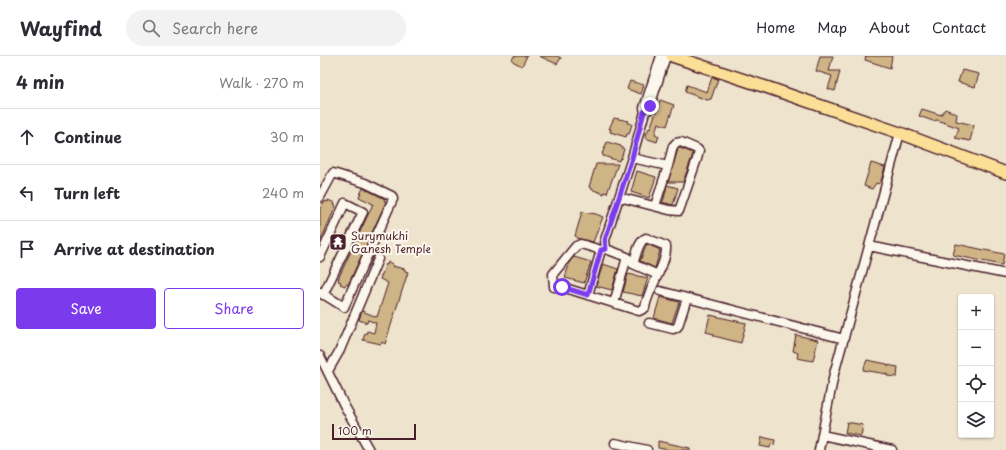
<!DOCTYPE html>
<meta charset="utf-8">
<style>
body{margin:0;font-family:"Playpen Sans",sans-serif;background:#f2f2f3;color:#2b2b33}
.controls{position:absolute;right:12px;bottom:12px;display:grid;overflow:hidden;border-radius:4px;box-shadow:0 1px 3px #0004}
.controls button{width:36px;height:36px;display:grid;place-items:center;padding:0;border:0;border-bottom:1px solid #e1e1e2;background:#fff;color:#2b2b33;font:20px sans-serif}
.scale{position:absolute;left:12px;bottom:10px;width:84px;box-sizing:border-box;padding-left:4px;border:2px solid #4a1f2b;border-top:0;font-size:11px;line-height:14px;white-space:nowrap;color:#4a1f2b;-webkit-text-stroke:3px #fbf7ec;paint-order:stroke}
.stop{position:absolute;width:12px;height:12px;margin:-9px;border:3px solid #7c3aed;border-radius:50%;background:#fff}
.stop.end{background:#7c3aed;border-color:#fff;box-shadow:0 1px 4px #0008}
.list{margin:0;padding:0;list-style:none}
h2{display:flex;justify-content:space-between;align-items:center;height:52px;margin:0;padding:0 16px;font-size:17px}
h2 small{font-size:13px;font-weight:400;color:#7c7c81}
.list li{display:grid;grid-template-columns:26px 1fr auto;gap:12px;align-items:center;box-sizing:border-box;height:56px;padding:0 16px;border-top:1px solid #e1e1e2}
.list b{display:block;font-size:15px;white-space:nowrap}
.list em{font-size:13px;font-style:normal;color:#7c7c81}
.actions{display:flex;gap:8px;padding:12px 16px}
.actions a{flex:1;padding:9px 0;border:1px solid #7c3aed;border-radius:4px;text-align:center;font-size:14px;color:#7c3aed}
.actions .main{background:#7c3aed;color:#fff}
.icon{flex:none;width:22px;height:22px;fill:none;stroke:currentColor;stroke-width:2;stroke-linecap:round;stroke-linejoin:round}
.map{position:relative;flex:none;width:686px;height:394px;overflow:hidden}
header{display:flex;align-items:center;gap:24px;box-sizing:border-box;height:56px;padding:0 20px;background:#fff;border-bottom:1px solid #e1e1e2}
header strong{font-size:19px}
nav{display:flex;gap:22px;margin-inline-start:auto;font-size:14px}
.search{width:280px;height:36px;background:#f2f2f3;display:flex;align-items:center;gap:10px;box-sizing:border-box;padding:0 14px;border-radius:22px;color:#7c7c81;font-size:15px}
main{display:flex}
aside{flex:1;background:#fff}
.map>svg:first-child{display:block}
</style>
<header>
<strong>Wayfind</strong>
<div class="search"><svg class="icon" aria-label="search" viewBox="0 0 24 24"><circle cx="10" cy="10" r="6"/><path d="M15 15l6 6"/></svg>Search here</div>
<nav><a>Home</a><a>Map</a><a>About</a><a>Contact</a></nav>
</header>
<main>
<aside>
<h2>4 min<small>Walk · 270 m</small></h2>
<ul class="list">
<li><svg class="icon" aria-label="ahead" viewBox="0 0 24 24"><path d="M12 20V5M6 11l6-6 6 6"/></svg><div><b>Continue</b></div><em>30 m</em></li>
<li><svg class="icon" aria-label="left" viewBox="0 0 24 24"><path d="M17 20v-9H6M10 6l-5 5 5 5"/></svg><div><b>Turn left</b></div><em>240 m</em></li>
<li><svg class="icon" aria-label="arrive" viewBox="0 0 24 24"><path d="M6 21V4h12l-3 4 3 4H6"/></svg><div><b>Arrive at destination</b></div></li>
</ul>
<div class="actions"><a class="main">Save</a><a>Share</a></div>
</aside>
<div class="map">
<svg width="686" height="394" viewBox="0 0 686 394">
<rect width="100%" height="100%" fill="#eee3cd"/>
<filter id="ink" filterUnits="userSpaceOnUse"><feTurbulence type="fractalNoise" baseFrequency=".025" numOctaves="2"/><feDisplacementMap in="SourceGraphic" scale="8" xChannelSelector="R" yChannelSelector="G"/><feConvolveMatrix kernelMatrix="1 2 1 2 8 2 1 2 1" color-interpolation-filters="sRGB"/></filter>
<g filter="url(#ink)">
<path fill="#cfb485" stroke="#4a1f2b" d="M194,0H207L202,10L194,6L192,4Z
M219,0H237L241,2L237,8Z
M500,0H513L509,15H520L515,35L508,33L512,20L496,15Z
M546,0H572L570,12L545,4Z
M642,14L659,18L655,31L638,26Z
M392,21L398,23L391,43L387,44L365,36L367,29L387,36Z
M310,25L324,29L321,38L307,33Z
M340,44L354,49L347,70L338,67L335,78L339,80L337,86L325,82L329,72L330,73Z
M602,53L621,59L625,53L637,58L636,65L654,69L650,85L635,82L639,72L617,64L613,65L599,60Z
M294,62L309,65L308,67L312,68L309,78H307L306,81L290,76L291,73H289Z
M287,86L301,90V91L304,93L301,103L300,102L299,105L283,100V98H282Z
M360,92L373,97L372,101L363,126H348L358,93Z
M551,107L565,111L561,125L558,128L556,127L552,133L544,130Z
M276,108H298L287,137L284,136V138L271,133V132L269,131Z
M317,115L336,121L329,142L311,136Z
M347,129L358,132L353,149L342,146L344,143Z
M43,132L65,143L64,145L66,146L28,229L26,228L25,230L20,228L21,226L18,225L19,223H18L53,148L39,141Z
M8,144L15,147L14,149L16,150L0,186V153L3,146L4,147L5,145L8,146Z
M262,156L276,158L283,161L273,186L256,182L257,181L255,180Z
M327,188L340,194L335,212L320,205Z
M636,188L684,198L682,209L633,199Z
M254,201L271,206L264,227L245,222L250,205Z
M68,206L73,208L72,210L85,213V215L88,216L65,288L62,286L61,288L43,284L45,277L46,278L47,275L54,277L56,267L48,264L47,267L39,264L42,255L57,261L68,227L60,223L66,208L67,209Z
M283,208L298,213L292,234L276,230Z
M308,218L328,222L322,240L303,236Z
M340,241L359,246L352,267L334,262Z
M390,259L426,267L421,287L394,280V278L386,276Z
M476,279L498,284L493,305L477,302L478,297L473,295Z
M547,304L567,308V309L578,311L577,321L567,320V318L543,314Z
M527,366L543,369L541,380L525,377Z
M442,381L455,384L454,389L451,388L450,392L440,390Z
M338,385L370,392V394H350L338,392Z"/>
<g fill="none" stroke-linecap="round" stroke-linejoin="round">
<g stroke="#4a1f2b" stroke-width="11">
<path id="minor" d="M341,0L324,52L325,56L329,53L346,0
M312,102L348,110
M0,141L13,117L45,127L72,140L73,143L24,251L0,236
M299,141L349,154L359,155L377,103L379,95L377,93L361,86L356,87L353,90L348,110L335,150
M549,190L686,218
M286,193L285,184L312,102L325,56
M0,201L25,147L43,156L3,239
M313,208C316,201 318,185 326,182L346,190C348,207 327,234 325,252L319,255L242,231H234L233,218L256,190L261,188L281,194L286,193L307,201L313,208L338,219
M340,235L524,283
M268,239L281,194
M294,247L307,201
M329,267L353,273L356,272L358,270L367,242
M0,300L24,349L49,394
M8,315L20,294L58,203
M502,379L572,394
M295,387L327,394
M499,394L514,318L580,77"/>
</g>
<g stroke="#4a1f2b" stroke-width="14">
<path id="major" d="M352,0L449,32L580,77L686,117"/>
</g>
<use href="#minor" stroke="#fbf7ec" stroke-width="8"/>
<use href="#major" stroke="#fbdf96" stroke-width="11"/>
</g>
</g>
<g fill="none" stroke-linecap="round" stroke-linejoin="round" filter="url(#ink)">
<path stroke="#7c3aed" stroke-width="5" d="M242,231L268,239L281,194L286,193L285,184L312,102L324,56L328,53L330,50"/>
</g>
<defs>
<g id="temple-square" transform="scale(0.9)"><rect x="-9" y="-9" width="18" height="18" rx="4" fill="#4a1f2b" stroke="#fbf7ec"/><path d="M0-6L5-2H3V0L6.5 2.5H4V6H1.5V3h-3V6H-4V2.5H-6.5L-3 0V-2H-5Z" fill="#fff"/></g>
</defs>
<g fill-rule="evenodd">
<use href="#temple-square" x="18" y="186"/>
</g>
<g text-anchor="middle" stroke-width="4" stroke-linejoin="round" paint-order="stroke">
<g font-size="11" fill="#4a1f2b" stroke="#fbf7ec" text-anchor="start">
<text x="31" y="184">Surymukhi<tspan x="31" dy="13">Ganesh Temple</tspan></text>
</g>
</g>
</svg>
<div class="controls">
<button>+</button>
<button>−</button>
<button><svg class="icon" aria-label="locate" viewBox="0 0 24 24"><circle cx="12" cy="12" r="6"/><path d="M12 2v4M12 18v4M2 12h4M18 12h4"/></svg></button>
<button><svg class="icon" aria-label="layers" viewBox="0 0 24 24"><path d="M12 4l9 5-9 5-9-5zM3 14l9 5 9-5"/></svg></button>
</div>
<div class="scale">100 m</div>
<div class="stop" style="left:242px;top:231px"></div>
<div class="stop end" style="left:330px;top:50px"></div>
</div>
</main>
